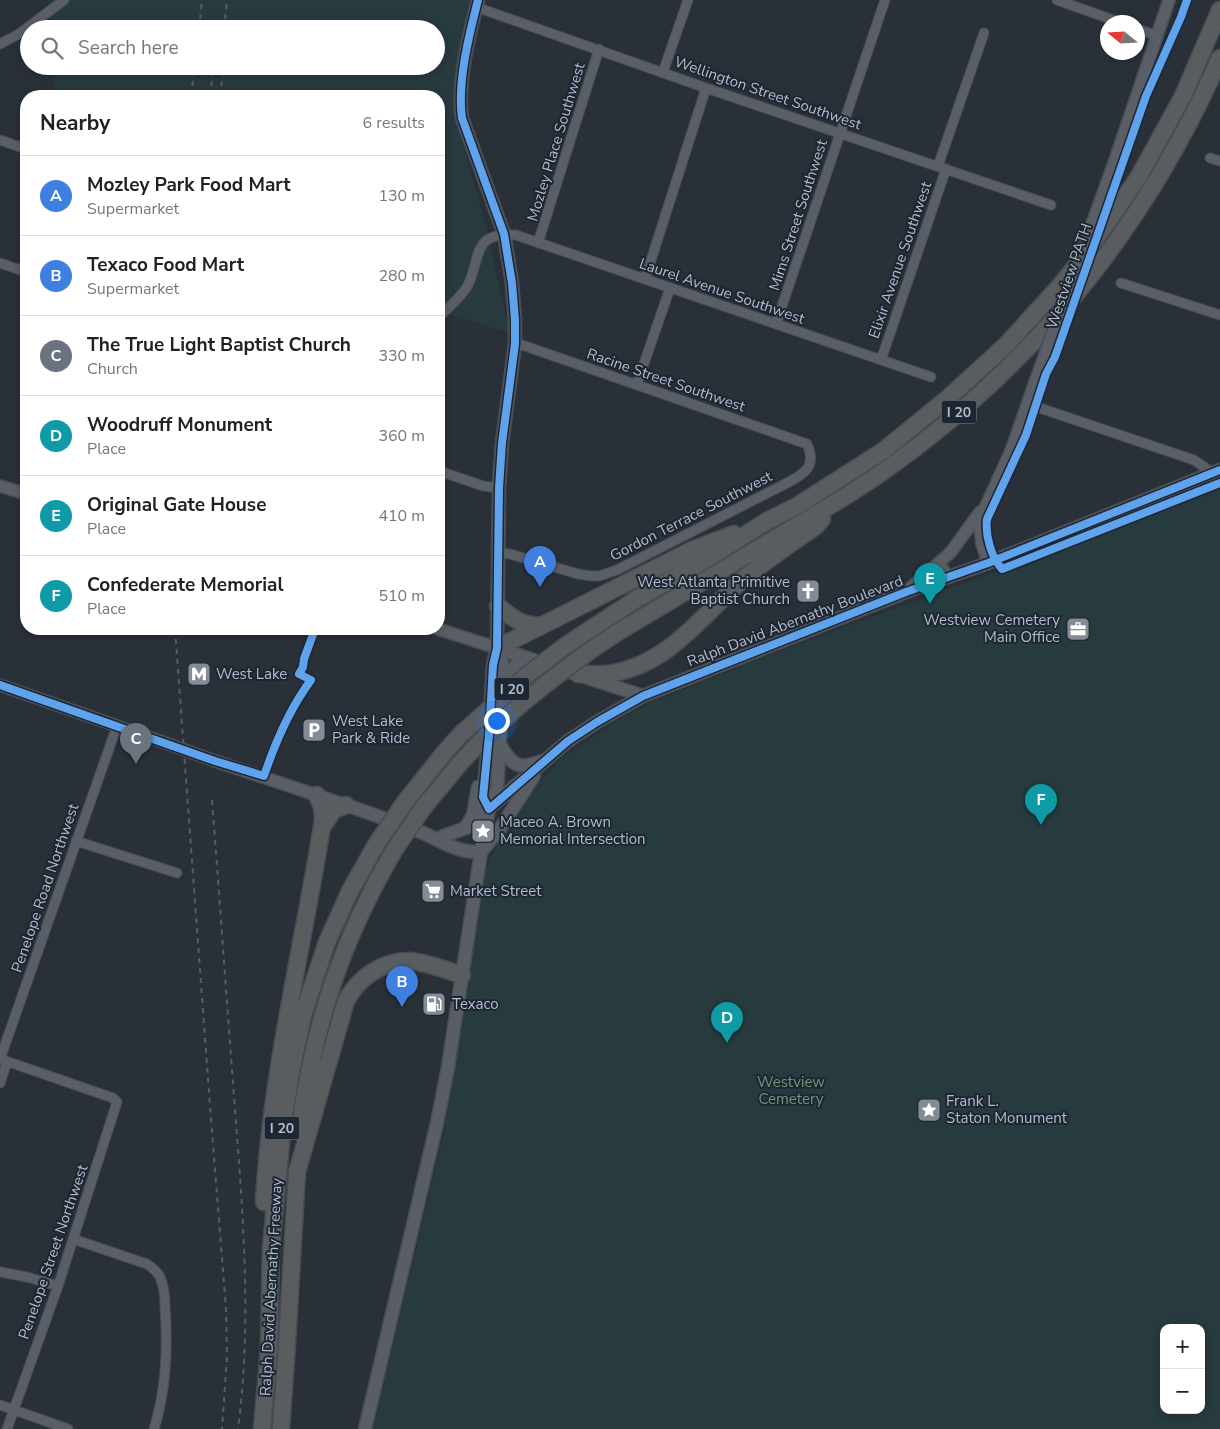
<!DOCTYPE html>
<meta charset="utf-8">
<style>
body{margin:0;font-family:"Nunito Sans",sans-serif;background:#f2f2f2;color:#222}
.controls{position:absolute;right:15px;bottom:15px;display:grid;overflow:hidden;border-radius:10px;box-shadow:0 2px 8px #0003}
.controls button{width:45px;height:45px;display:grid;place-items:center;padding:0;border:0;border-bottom:1px solid #e0e0e0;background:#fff;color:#222;font:25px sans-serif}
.compass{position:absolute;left:1100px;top:15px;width:45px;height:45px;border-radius:50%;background:#fff;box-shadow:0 2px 8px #0003;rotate:288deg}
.you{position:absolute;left:496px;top:720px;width:18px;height:18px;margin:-12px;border:4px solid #fff;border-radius:50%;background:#1a73e8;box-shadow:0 0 0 8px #1a73e833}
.badge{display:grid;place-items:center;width:32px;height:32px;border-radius:50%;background:#848b96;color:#fff;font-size:16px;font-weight:700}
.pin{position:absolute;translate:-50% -41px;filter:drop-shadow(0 1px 2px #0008)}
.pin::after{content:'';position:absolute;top:26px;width:18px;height:15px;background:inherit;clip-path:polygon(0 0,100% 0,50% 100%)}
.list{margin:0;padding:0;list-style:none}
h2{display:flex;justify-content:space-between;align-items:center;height:65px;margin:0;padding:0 20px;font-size:21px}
h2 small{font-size:16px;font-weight:400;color:#767676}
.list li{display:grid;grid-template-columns:32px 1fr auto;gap:15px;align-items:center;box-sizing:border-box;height:80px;padding:0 20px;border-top:1px solid #e0e0e0}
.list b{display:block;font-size:19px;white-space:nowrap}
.list p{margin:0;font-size:16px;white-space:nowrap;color:#767676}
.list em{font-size:16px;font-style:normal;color:#767676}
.icon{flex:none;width:28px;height:28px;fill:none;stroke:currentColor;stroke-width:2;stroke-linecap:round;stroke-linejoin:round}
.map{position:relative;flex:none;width:1220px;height:1429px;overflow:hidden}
.search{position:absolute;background:#fff;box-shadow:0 2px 8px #0003;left:20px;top:20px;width:425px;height:55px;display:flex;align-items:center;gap:12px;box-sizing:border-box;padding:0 18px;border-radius:28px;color:#767676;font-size:19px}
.panel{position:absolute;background:#fff;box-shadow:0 2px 8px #0003;left:20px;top:90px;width:425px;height:545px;border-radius:20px}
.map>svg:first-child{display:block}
</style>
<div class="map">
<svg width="1220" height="1429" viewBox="0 0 1220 1429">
<rect width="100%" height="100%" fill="#2a3038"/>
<path fill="#273a3e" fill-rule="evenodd" d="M54,0H475L469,31L456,64L459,130L485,222L510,333L439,311V96H53L54,66H436V29H51L48,3Z
M1213,473L1220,475V1429H373L444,1132L486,869L508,821L557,762L613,723L650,703L769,655L1182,503ZM1164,1328H1201V1410H1164Z"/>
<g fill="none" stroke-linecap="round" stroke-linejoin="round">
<g stroke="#484c53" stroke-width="11">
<path id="minor" d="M1057,0L1119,22
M476,7L706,88L1051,205
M1138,29L1157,36
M0,44L19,34L64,0
M663,72L688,0
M0,140L26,149
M1210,158L1220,161
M938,166L984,33
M538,243L599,49
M0,263L26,272
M645,279L706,88
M1121,283L1220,315
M439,317C448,307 461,298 468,285C482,256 471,232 516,235L931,377
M776,324L885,0
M881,360L946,169
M637,384L670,288
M1028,404L1194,460L1213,473
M439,471L483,486L499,488
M499,553L510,554L578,574L591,576H599L617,570L787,483C805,473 817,467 807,444L525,346L515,344
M76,841L177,873
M0,1059L113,1098L117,1102L58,1286L7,1429
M0,1059L117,726
M0,1083L7,1062
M73,1239L147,1264C153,1268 157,1271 160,1277C164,1286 165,1298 165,1307C168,1348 166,1390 154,1429
M0,1272L27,1277L58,1286
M0,1405L68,1429"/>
</g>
<g stroke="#484c53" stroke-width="14">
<path id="tertiary" d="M1114,163L1169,0
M0,486L26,494
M988,563L982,544L979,521L1011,451L1035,382
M908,590L951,552L980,512
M438,629L497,648
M0,685L160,741
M215,761L346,805"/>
</g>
<g stroke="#484c53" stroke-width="15">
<path id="secondary" d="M478,0C469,35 457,83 462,118L504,234L512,283L515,320V344L502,443L499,488L497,648L493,665L489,735L483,797L489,809
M939,564L947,577
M497,648L643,696
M503,684C510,671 514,661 531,660
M500,745C513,766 518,770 542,761
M346,805C372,814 397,823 423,833C444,842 457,853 481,852
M467,825L473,815L478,787
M443,836L466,828L568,741L597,722L643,696L906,592L988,563L1220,470
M481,852L499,830L534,776
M365,1429L437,1123L448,1067L481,852L489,809L497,791L503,684L502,663L497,648"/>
</g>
<g stroke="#474c53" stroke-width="19">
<path id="motorway" d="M498,606C513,619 520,624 539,626
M565,646L635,600L707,559L767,521L797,506L883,451L948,398L1006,345L1058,288L1081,260L1138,178L1183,96L1220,10
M497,648L692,550L734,534
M587,653L618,632C671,600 725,568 779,536C813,516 848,496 881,473C1034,365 1145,229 1220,58
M578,674C589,674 602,675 613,673C668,664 702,616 741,581C765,561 790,544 815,527L822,519
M405,802L444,753L461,734
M423,808L462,761
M322,827L334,810L346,805
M300,1127C314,1024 342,939 395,849
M264,1202C271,1073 303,947 323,820L322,807L317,795
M262,1429L269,1350L271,1248L283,1123L291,1071L303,1015L327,942L350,891L377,843
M281,1429L287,1343L297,1172L346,1001C358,978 382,961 409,961C427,962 445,970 462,975"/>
</g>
<use href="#minor" stroke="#5a5e66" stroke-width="9"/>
<use href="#tertiary" stroke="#5a5e66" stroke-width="11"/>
<use href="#secondary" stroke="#595d64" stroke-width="12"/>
<use href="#motorway" stroke="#5a5d60" stroke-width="16"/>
<path stroke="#595d64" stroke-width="2" stroke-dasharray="5 5" stroke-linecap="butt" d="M199,29L202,0
M224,29L227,0
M191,96L195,66
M210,96L214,66
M220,96L224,66
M175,629L210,1106L226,1309L227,1357L222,1429
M212,800C220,903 227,1006 235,1109C243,1215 252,1323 238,1429"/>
<g stroke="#484c53" stroke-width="14" stroke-linecap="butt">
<path id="tertiary-bridge" d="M1035,382L1114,163
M160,741L215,761"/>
</g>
<g stroke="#474c53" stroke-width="19" stroke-linecap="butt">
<path id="motorway-bridge" d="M461,734L527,675L565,646
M462,761C500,719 542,686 587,653
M377,843L405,802
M395,849L423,808"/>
</g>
<use href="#tertiary-bridge" stroke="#5a5e66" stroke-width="11"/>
<use href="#motorway-bridge" stroke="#5a5d60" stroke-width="16"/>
<g stroke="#1d2633" stroke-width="11">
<path id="cycleway" d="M478,0C469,35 457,83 462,118L504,234L512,283L515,320V344L502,443L499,488L497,648L493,665L489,735L483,797L489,809L568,741L597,722L643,696L906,592L988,563L1220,470
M1187,0L1181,17L1146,96L1055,357L1046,374L1026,435L987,519C985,535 991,557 1002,569L1220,483
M0,685L215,761L264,776C275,743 291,707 311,680L299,674L303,667L304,659L315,629"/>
</g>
<use href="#cycleway" stroke="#60a3ed" stroke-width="8"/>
</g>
<defs>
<g id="church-square" transform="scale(1.25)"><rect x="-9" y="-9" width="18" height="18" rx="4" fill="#848b96" stroke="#1d2633"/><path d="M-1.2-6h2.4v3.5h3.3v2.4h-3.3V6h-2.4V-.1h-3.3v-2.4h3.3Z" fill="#fff"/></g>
<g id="office-square" transform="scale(1.25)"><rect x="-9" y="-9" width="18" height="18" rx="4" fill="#848b96" stroke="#1d2633"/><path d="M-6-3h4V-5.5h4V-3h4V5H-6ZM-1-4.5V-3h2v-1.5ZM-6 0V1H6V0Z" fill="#fff"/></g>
<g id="metro-square" transform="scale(1.25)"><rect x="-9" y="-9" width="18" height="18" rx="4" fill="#848b96" stroke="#1d2633"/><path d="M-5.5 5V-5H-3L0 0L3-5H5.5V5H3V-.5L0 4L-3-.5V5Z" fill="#fff"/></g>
<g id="parking-square" transform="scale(1.25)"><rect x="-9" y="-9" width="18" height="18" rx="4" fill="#848b96" stroke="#1d2633"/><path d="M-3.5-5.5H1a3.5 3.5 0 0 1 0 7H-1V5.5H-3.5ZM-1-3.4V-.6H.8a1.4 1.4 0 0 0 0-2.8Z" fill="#fff"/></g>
<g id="sight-square" transform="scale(1.25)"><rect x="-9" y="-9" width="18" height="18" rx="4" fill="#848b96" stroke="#1d2633"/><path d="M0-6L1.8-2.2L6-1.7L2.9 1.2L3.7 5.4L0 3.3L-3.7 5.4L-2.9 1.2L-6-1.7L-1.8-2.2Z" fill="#fff"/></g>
<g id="supermarket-square" transform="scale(1.25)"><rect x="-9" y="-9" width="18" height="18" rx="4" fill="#848b96" stroke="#1d2633"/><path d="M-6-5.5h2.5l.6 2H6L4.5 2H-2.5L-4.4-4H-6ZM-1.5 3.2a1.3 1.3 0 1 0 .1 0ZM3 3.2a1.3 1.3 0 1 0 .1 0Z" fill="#fff"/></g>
<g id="fuel-square" transform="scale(1.25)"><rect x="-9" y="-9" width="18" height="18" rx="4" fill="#848b96" stroke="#1d2633"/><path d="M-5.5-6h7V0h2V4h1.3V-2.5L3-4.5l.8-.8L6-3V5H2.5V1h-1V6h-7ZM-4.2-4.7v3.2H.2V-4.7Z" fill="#fff"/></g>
</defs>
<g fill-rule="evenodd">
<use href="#church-square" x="808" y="591"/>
<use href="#office-square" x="1078" y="629"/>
<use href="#metro-square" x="199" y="674"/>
<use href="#parking-square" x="314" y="730"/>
<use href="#sight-square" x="483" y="831"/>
<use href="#supermarket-square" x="433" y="891"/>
<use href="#fuel-square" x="434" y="1004"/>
<use href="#sight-square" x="929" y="1110"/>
</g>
<g text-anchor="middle" stroke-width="4" stroke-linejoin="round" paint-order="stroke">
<g fill="#1d2633" stroke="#878f9c" stroke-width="1">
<rect x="941.5" y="400.5" width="35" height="23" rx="4"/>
<rect x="494.5" y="677.5" width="35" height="23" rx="4"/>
<rect x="264.5" y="1116.5" width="35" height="23" rx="4"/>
</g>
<g font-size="14" font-weight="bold" fill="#b4bcc9">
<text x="959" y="417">I 20</text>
<text x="512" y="694">I 20</text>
<text x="282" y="1133">I 20</text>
</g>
<g font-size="15" fill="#b4bcc9" stroke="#1d2633">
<text transform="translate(768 93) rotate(19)" y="5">Wellington Street Southwest</text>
<text transform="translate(556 142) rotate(-73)" y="5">Mozley Place Southwest</text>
<text transform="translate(798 215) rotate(-72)" y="5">Mims Street Southwest</text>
<text transform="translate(900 260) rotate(-71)" y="5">Elixir Avenue Southwest</text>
<text transform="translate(1069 276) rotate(-71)" y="5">Westview PATH</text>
<text transform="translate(722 291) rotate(19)" y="5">Laurel Avenue Southwest</text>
<text transform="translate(666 380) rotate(19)" y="5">Racine Street Southwest</text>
<text transform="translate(691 516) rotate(-27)" y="5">Gordon Terrace Southwest</text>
<text transform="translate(795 621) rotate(-21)" y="5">Ralph David Abernathy Boulevard</text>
<text transform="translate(45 888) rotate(-71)" y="5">Penelope Road Northwest</text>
<text transform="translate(53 1252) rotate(-71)" y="5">Penelope Street Northwest</text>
<text transform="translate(271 1287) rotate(-87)" y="5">Ralph David Abernathy Freeway</text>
</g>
<g font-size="15" fill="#b4bcc9" stroke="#1d2633" text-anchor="start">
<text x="790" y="587" text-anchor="end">West Atlanta Primitive<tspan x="790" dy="17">Baptist Church</tspan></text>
<text x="1060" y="625" text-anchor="end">Westview Cemetery<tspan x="1060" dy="17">Main Office</tspan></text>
<text x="216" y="679">West Lake</text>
<text x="332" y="726">West Lake<tspan x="332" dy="17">Park &amp; Ride</tspan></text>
<text x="500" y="827">Maceo A. Brown<tspan x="500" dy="17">Memorial Intersection</tspan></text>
<text x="450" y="896">Market Street</text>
<text x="452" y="1009">Texaco</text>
<text x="946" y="1106">Frank L.<tspan x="946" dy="17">Staton Monument</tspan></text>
</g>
<g font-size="15" fill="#6b9a76" stroke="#1d2633">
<text x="791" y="1087">Westview<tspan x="791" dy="17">Cemetery</tspan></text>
</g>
</g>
</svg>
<div class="controls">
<button>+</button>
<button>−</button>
</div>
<svg class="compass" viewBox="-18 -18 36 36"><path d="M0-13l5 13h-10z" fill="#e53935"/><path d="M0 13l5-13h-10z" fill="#767676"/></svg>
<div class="you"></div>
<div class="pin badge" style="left:540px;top:587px;background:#3f7fe0">A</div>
<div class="pin badge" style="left:402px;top:1007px;background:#3f7fe0">B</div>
<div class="pin badge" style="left:136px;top:764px;background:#6b7280">C</div>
<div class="pin badge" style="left:727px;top:1043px;background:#0f9aa8">D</div>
<div class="pin badge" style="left:930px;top:604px;background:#0f9aa8">E</div>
<div class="pin badge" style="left:1041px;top:825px;background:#0f9aa8">F</div>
<div class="search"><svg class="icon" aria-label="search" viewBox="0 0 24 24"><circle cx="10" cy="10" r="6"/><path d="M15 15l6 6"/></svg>Search here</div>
<section class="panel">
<h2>Nearby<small>6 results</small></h2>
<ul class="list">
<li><span class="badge" style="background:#3f7fe0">A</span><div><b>Mozley Park Food Mart</b><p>Supermarket</p></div><em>130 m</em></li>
<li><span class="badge" style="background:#3f7fe0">B</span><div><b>Texaco Food Mart</b><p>Supermarket</p></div><em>280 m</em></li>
<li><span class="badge" style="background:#6b7280">C</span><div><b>The True Light Baptist Church</b><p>Church</p></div><em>330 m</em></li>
<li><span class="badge" style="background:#0f9aa8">D</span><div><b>Woodruff Monument</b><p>Place</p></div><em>360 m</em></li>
<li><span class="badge" style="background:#0f9aa8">E</span><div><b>Original Gate House</b><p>Place</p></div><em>410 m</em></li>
<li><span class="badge" style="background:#0f9aa8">F</span><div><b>Confederate Memorial</b><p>Place</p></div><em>510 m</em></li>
</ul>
</section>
</div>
